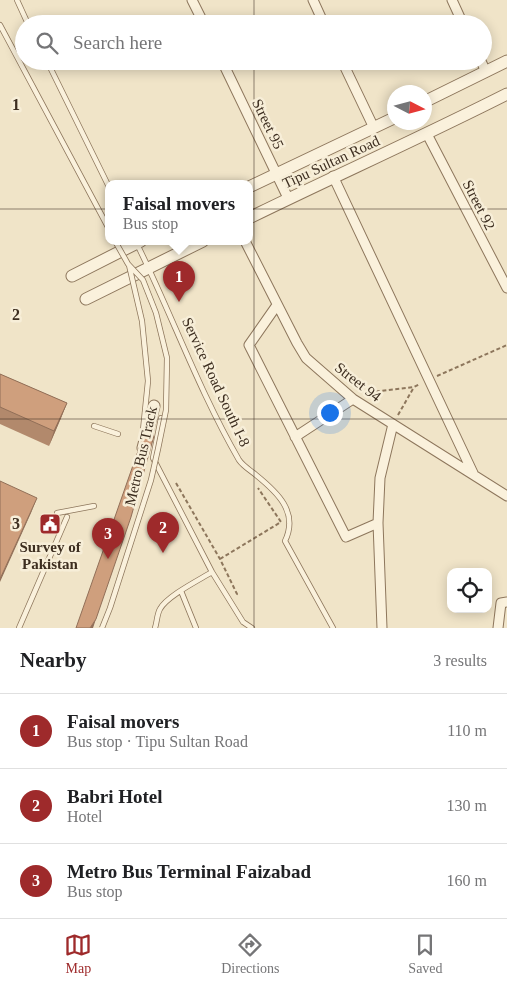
<!DOCTYPE html>
<meta charset="utf-8">
<style>
body{margin:0;font-family:"Times New Roman",serif;background:#f6f6f6;color:#202124}
.controls{position:absolute;right:15px;bottom:15px;display:grid;overflow:hidden;border-radius:10px;box-shadow:0 2px 12px #0003}
.controls button{width:45px;height:45px;display:grid;place-items:center;padding:0;border:0;border-bottom:1px solid #e0e0e0;background:#fff;color:#202124;font:25px sans-serif}
.compass{position:absolute;left:387px;top:85px;width:45px;height:45px;border-radius:50%;background:#fff;box-shadow:0 2px 12px #0003;rotate:96deg}
.you{position:absolute;left:329px;top:412px;width:18px;height:18px;margin:-12px;border:4px solid #fff;border-radius:50%;background:#1a73e8;box-shadow:0 0 0 8px #1a73e833}
.badge{display:grid;place-items:center;width:32px;height:32px;border-radius:50%;background:#9e2a2b;color:#fff;font-size:16px;font-weight:700}
.pin{position:absolute;translate:-50% -41px;filter:drop-shadow(0 1px 2px #0008)}
.pin::after{content:'';position:absolute;top:26px;width:18px;height:15px;background:inherit;clip-path:polygon(0 0,100% 0,50% 100%)}
.popup{position:absolute;left:105px;top:180px;width:148px;height:65px;box-sizing:border-box;display:grid;place-content:center;border-radius:10px;background:#fff;filter:drop-shadow(0 1px 4px #0005);font-size:16px;white-space:nowrap;color:#757577}
.popup b{font-size:19px;color:#202124}
.popup::after{content:'';position:absolute;left:50%;top:100%;margin-left:-10px;border:10px solid transparent;border-top-color:#fff}
.list{margin:0;padding:0;list-style:none}
h2{display:flex;justify-content:space-between;align-items:center;height:65px;margin:0;padding:0 20px;font-size:21px}
h2 small{font-size:16px;font-weight:400;color:#757577}
.list li{display:grid;grid-template-columns:32px 1fr auto;gap:15px;align-items:center;box-sizing:border-box;height:75px;padding:0 20px;border-top:1px solid #e0e0e0}
.list b{display:block;font-size:19px;white-space:nowrap}
.list p{margin:0;font-size:16px;white-space:nowrap;color:#757577}
.list em{font-size:16px;font-style:normal;color:#757577}
.icon{flex:none;width:28px;height:28px;fill:none;stroke:currentColor;stroke-width:2;stroke-linecap:round;stroke-linejoin:round}
.map{position:relative;flex:none;width:507px;height:628px;overflow:hidden}
.search{position:absolute;background:#fff;box-shadow:0 2px 12px #0003;left:15px;right:15px;top:15px;height:55px;display:flex;align-items:center;gap:12px;box-sizing:border-box;padding:0 18px;border-radius:28px;color:#757577;font-size:19px}
.sheet{height:290px;background:#fff}
nav{display:flex;justify-content:space-around;align-items:center;box-sizing:border-box;height:70px;border-top:1px solid #e0e0e0;background:#fff;font-size:14px;color:#757577}
nav a{display:grid;justify-items:center;gap:2px}
nav .on{color:#9e2a2b}
.map>svg:first-child{display:block}
</style>
<div class="map">
<svg width="507" height="628" viewBox="0 0 507 628">
<rect width="100%" height="100%" fill="#f0e4c8"/>
<g fill="none" stroke-linecap="round" stroke-linejoin="round">
<g stroke="#8d765c" stroke-width="6">
<path id="service" d="M17,0L28,24
M0,25L109,229
M47,61L109,187
M137,244C172,315 199,391 239,460C243,466 250,470 256,475C277,492 299,512 285,541L333,628
M161,418L153,458L212,572L243,622L252,628
M94,426L118,434
M57,513L94,506
M181,591L196,628
M19,628L67,517
M155,628C157,622 157,614 160,609C167,596 199,580 212,572"/>
</g>
<g stroke="#8d765c" stroke-width="11">
<path id="minor" d="M192,0L204,24
M313,0L324,24
M452,0L463,24
M222,61L288,198
M342,61L374,128
M481,61L486,72
M427,134L507,288
M333,176L473,473
M245,241L297,343L306,358L353,399L507,496
M277,305L249,345L346,537L378,523
M295,437L353,399
M382,628L378,523L380,478L393,424
M498,628L501,603L507,602"/>
</g>
<g stroke="#8d765c" stroke-width="13">
<path id="tertiary" d="M424,102L507,61
M249,187L394,118
M249,218C335,176 422,137 507,94
M72,276L141,241
M86,299L203,241
M143,448L154,406"/>
</g>
<path stroke="#8d765c" stroke-width="2" stroke-dasharray="4 2.5" stroke-linecap="butt" d="M437,376L507,345
M363,393L414,387L420,384
M398,415L414,387
M176,483L220,559L237,594L235,596
M220,559L281,522L258,488"/>
<use href="#service" stroke="#faf1dc" stroke-width="4.5"/>
<use href="#minor" stroke="#faf1dc" stroke-width="9"/>
<use href="#tertiary" stroke="#faf1dc" stroke-width="11"/>
<g stroke="#8d765c" stroke-width="6" stroke-linecap="butt">
<path id="service-bridge" d="M129,265L142,321L148,381L142,440
M102,628L110,608L151,480L158,449L166,410L167,358L156,313L143,280L128,264L115,241"/>
</g>
<use href="#service-bridge" stroke="#faf1dc" stroke-width="4.5"/>
</g>
<path fill="#b2896c" d="M0,374L67,403L61,418L49,446L0,424Z"/>
<path fill="#916f58" d="M67,403L61,418L49,446L54,431Z
M37,498L31,513L0,582V579Z
M96,619L93,628H90Z"/>
<path fill="#cf9f7d" stroke="#916f58" d="M0,374L67,403L54,431L0,407Z
M144,434L154,436L131,517L96,619L90,628H76Z
M0,481L37,498L0,579Z"/>
<path fill="none" stroke="#3d2e20" stroke-width="1" stroke-opacity="0.55" d="M254,0V24M254,61V628M0,209H507M0,419H507"/>
<defs>
<g id="civic-square" transform="scale(1.125)"><rect x="-9" y="-9" width="18" height="18" rx="4" fill="#9e2a2b" stroke="#f7eed8"/><path d="M-.6-6.5H3V-4.5H.6V-3L4-1V1h2V6H-6V1h2V-1L-.6-3ZM-1.2 2.5V6h2.4V2.5Z" fill="#fff"/></g>
</defs>
<g fill-rule="evenodd">
<use href="#civic-square" x="50" y="524"/>
</g>
<g text-anchor="middle" stroke-width="5" stroke-linejoin="round" paint-order="stroke">
<g font-size="15" fill="#3d2e20" stroke="#f7eed8">
<text transform="translate(268 124) rotate(64)" y="5">Street 95</text>
<text transform="translate(331 162) rotate(-25)" y="5">Tipu Sultan Road</text>
<text transform="translate(479 205) rotate(63)" y="5">Street 92</text>
<text transform="translate(216 382) rotate(65)" y="5">Service Road South I-8</text>
<text transform="translate(358 382) rotate(38)" y="5">Street 94</text>
<text transform="translate(141 456) rotate(-77)" y="5">Metro Bus Track</text>
</g>
<g font-size="15" font-weight="bold" fill="#3d2e20" stroke="#f7eed8">
<text x="50" y="552">Survey of<tspan x="50" dy="17">Pakistan</tspan></text>
</g>
</g>
<g font-size="16" text-anchor="middle" font-weight="bold" fill="#3d2e20" stroke="#f7eed8" stroke-width="5" stroke-linejoin="round" paint-order="stroke">
<text x="16" y="110">1</text>
<text x="16" y="320">2</text>
<text x="16" y="529">3</text>
</g>
</svg>
<div class="controls">
<button><svg class="icon" aria-label="locate" viewBox="0 0 24 24"><circle cx="12" cy="12" r="6"/><path d="M12 2v4M12 18v4M2 12h4M18 12h4"/></svg></button>
</div>
<svg class="compass" viewBox="-18 -18 36 36"><path d="M0-13l5 13h-10z" fill="#e53935"/><path d="M0 13l5-13h-10z" fill="#757577"/></svg>
<div class="you"></div>
<div class="pin badge" style="left:179px;top:302px">1</div>
<div class="popup"><b>Faisal movers</b>Bus stop</div>
<div class="pin badge" style="left:163px;top:553px">2</div>
<div class="pin badge" style="left:108px;top:559px">3</div>
<div class="search"><svg class="icon" aria-label="search" viewBox="0 0 24 24"><circle cx="10" cy="10" r="6"/><path d="M15 15l6 6"/></svg>Search here</div>
</div>
<section class="sheet">
<h2>Nearby<small>3 results</small></h2>
<ul class="list">
<li><span class="badge">1</span><div><b>Faisal movers</b><p>Bus stop · Tipu Sultan Road</p></div><em>110 m</em></li>
<li><span class="badge">2</span><div><b>Babri Hotel</b><p>Hotel</p></div><em>130 m</em></li>
<li><span class="badge">3</span><div><b>Metro Bus Terminal Faizabad</b><p>Bus stop</p></div><em>160 m</em></li>
</ul>
</section>
<nav>
<a class="on"><svg class="icon" aria-label="map" viewBox="0 0 24 24"><path d="M3 6l6-2 6 2 6-2v14l-6 2-6-2-6 2zM9 4v14M15 6v14"/></svg>Map</a>
<a><svg class="icon" aria-label="directions" viewBox="0 0 24 24"><path d="M12 3l9 9-9 9-9-9zM9 14v-3h6M13 9l2 2-2 2"/></svg>Directions</a>
<a><svg class="icon" aria-label="saved" viewBox="0 0 24 24"><path d="M7 4h10v16l-5-4-5 4z"/></svg>Saved</a>
</nav>
